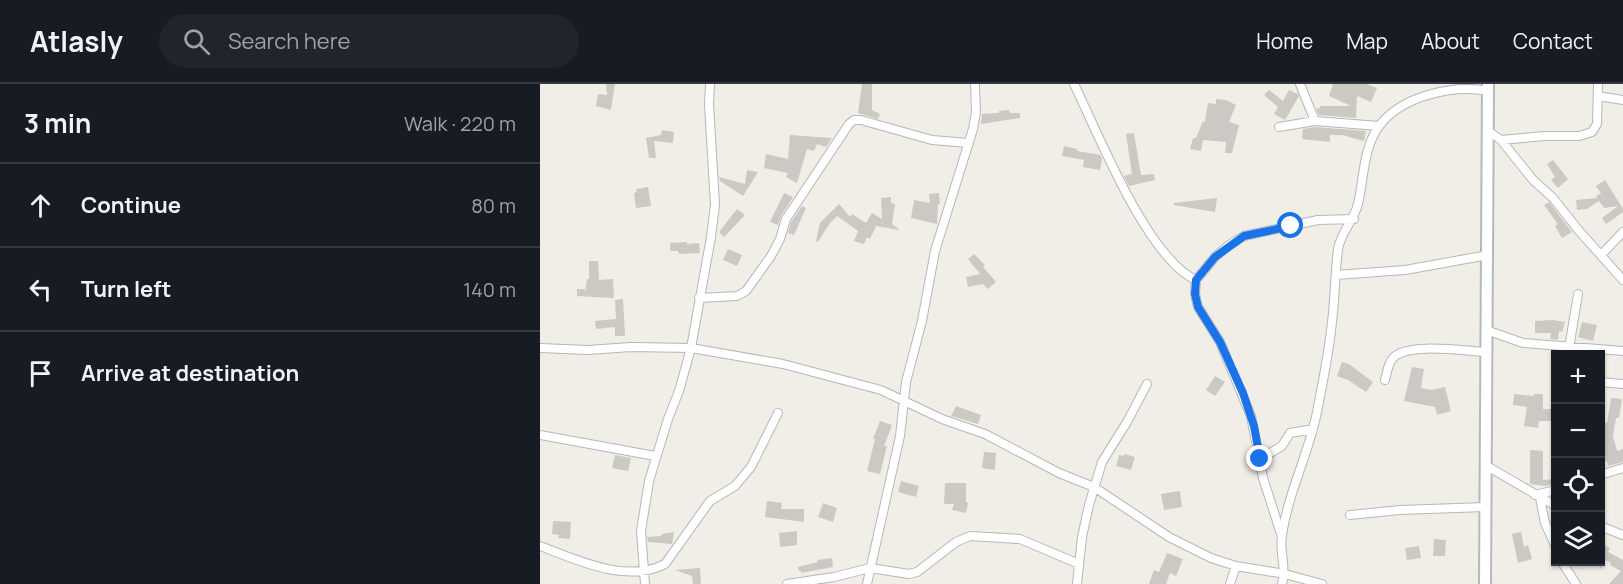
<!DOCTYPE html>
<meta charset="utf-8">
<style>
body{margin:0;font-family:Manrope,sans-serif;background:#20242c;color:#f1f3f6}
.controls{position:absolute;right:18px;bottom:18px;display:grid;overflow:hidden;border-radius:0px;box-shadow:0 2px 4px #0004}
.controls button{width:54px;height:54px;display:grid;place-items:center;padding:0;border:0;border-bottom:2px solid #363941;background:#171b24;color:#f1f3f6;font:30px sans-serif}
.stop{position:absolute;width:18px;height:18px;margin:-14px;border:4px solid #1a73e8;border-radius:50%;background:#fff}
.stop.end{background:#1a73e8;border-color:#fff;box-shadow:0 2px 6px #0008}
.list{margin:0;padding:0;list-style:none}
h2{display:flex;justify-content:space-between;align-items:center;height:78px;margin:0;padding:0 24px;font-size:26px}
h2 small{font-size:20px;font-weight:400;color:#9ea1a6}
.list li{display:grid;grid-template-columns:39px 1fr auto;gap:18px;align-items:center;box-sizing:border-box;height:84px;padding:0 24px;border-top:2px solid #363941}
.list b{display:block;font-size:22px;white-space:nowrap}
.list em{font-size:20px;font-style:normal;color:#9ea1a6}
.icon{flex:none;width:33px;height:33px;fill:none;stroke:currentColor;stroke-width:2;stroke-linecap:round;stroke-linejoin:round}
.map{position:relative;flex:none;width:1083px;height:500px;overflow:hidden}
header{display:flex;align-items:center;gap:36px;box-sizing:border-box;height:84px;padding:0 30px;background:#171b24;border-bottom:2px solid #363941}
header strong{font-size:28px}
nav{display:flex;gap:33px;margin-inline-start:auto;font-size:21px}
.search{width:420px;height:54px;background:#20242c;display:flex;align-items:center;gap:15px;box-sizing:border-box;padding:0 21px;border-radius:33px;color:#9ea1a6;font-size:22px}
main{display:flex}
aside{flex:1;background:#171b24}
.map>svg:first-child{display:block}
</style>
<header>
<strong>Atlasly</strong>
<div class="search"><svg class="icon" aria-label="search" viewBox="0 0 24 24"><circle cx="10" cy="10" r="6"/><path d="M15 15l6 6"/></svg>Search here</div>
<nav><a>Home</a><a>Map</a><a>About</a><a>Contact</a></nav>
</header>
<main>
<aside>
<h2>3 min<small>Walk · 220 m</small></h2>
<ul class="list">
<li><svg class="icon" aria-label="ahead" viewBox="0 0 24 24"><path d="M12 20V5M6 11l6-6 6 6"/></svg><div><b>Continue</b></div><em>80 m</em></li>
<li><svg class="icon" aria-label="left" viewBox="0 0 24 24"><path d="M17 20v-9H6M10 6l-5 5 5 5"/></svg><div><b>Turn left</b></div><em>140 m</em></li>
<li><svg class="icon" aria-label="arrive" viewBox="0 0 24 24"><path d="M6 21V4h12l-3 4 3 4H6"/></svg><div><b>Arrive at destination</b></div></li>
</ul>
</aside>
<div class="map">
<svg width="1083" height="500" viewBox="0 0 1083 500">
<rect width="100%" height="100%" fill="#f0eee7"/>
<path fill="#ccc9c4" d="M66,0H75L71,26L56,22L58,10L67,11Z
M322,0H332V26L340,30L338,35L318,29Z
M793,0H827L837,4L831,18L817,12L816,34L779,31L776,25L780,24V22H811L789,12Z
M729,6L743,17L749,6L758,10L759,12L745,36L734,30L738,23L724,11Z
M676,15L686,16L696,21L689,38L699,41L692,69H685L686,58L663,56L661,67L650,65L653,54H656L663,37L665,38L668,19L676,20Z
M469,26L470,29H480V34L441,40L442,30L459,29V27Z
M775,43L826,47L824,57L802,51H790V58L762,55L763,45Z
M122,46L134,48L133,59L114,57L116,74H109L106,54L121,51Z
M594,49L601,91L614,90L615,96L589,102L584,92L592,90L586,50Z
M250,51L292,54L286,63L277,60L274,67L267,65L257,99L246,93L248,89L224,84L226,70L248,75Z
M524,62L537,65V67L560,71L562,75L560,86L543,83L544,76L522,72Z
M1013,76L1028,95L1018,104L1011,96L1015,93L1007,80Z
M207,86L218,88L203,112L180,97L179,93L205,100Z
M1065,96L1083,125V128L1066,140L1062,134L1078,122L1064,124L1059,117L1047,125L1037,126L1036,116L1057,114L1056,112L1061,109L1056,102Z
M108,103L111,122L96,124L94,109L97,108L96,105Z
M244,109L253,113L241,132L238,141L230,138Z
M399,109L400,120H398L397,140L371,134L374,116L390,119L389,110Z
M351,113V119L355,120L352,140L360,146L336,142L330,155L327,153L324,160L314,157L318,147L297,132L290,139L278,158L276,157L280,139L299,120L310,133L312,130L326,139L332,129L342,135L341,114Z
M677,114L675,128L634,121V119Z
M1009,118L1032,148L1022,154L1015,142L1018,140L1004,121Z
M262,122L266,124L254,151L248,149L251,138Z
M197,125L205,131L184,153L179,148Z
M147,158V160L159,159L160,169L139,170L138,167H130V159Z
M188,165L202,171L197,182L183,176Z
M434,170L445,181L443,183L456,198L448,205L443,200L428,203L426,193L440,190L428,175Z
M49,177H58L59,196L73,195L74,214L37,212V205H45V210L47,195H49Z
M83,215L85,252H75V243L56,245L55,237L76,235L75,216Z
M1013,236L1025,238L1022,248L1019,247L1018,256L1010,255L1011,249H995V237Z
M1042,238L1057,241L1053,257L1038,253Z
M802,278L809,280L833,298L826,308L808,296L797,292Z
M872,283L884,285L881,304L892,306L905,303L911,327L897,331L895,323L864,317Z
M675,292L685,298L675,312L666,306Z
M974,310L994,312V310H1003V325H1016V337H999L998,344L984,342L987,323L973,321Z
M1071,314L1082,315L1079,334H1076L1073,352L1077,367L1083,365V378L1068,382L1067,377H1060V338L1067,339Z
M416,322L441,331L438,340L411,332Z
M340,337L352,341L344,362H347L340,390L327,387L335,355H333Z
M990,366L1003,367V396L1016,395V400L1005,402L990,400Z
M444,368L456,369L455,386L442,384Z
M584,370L595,373L591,386L576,382L579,371L584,372Z
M75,371L91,374L88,387L72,384Z
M361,397L379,402L376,413L358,408Z
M405,399H426V418L428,419L426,429L412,426L414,420H404Z
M640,407L642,423L624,426L621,410Z
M227,417L242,419L241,425H264V438L225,433Z
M283,419L297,424L293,438L278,433Z
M13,437L31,438L30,455L18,454L19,451L12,450Z
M257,447V461L240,463L239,449Z
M134,448L132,460L108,458L107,453L121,452L122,450Z
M981,448L984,463L988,461L992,475L978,479L972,450Z
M894,455L906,456L905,472H893Z
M1060,459L1070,464L1068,468L1083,476V500H1069L1081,487L1070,481L1071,479L1065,476L1060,485Z
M879,462L881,474L867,476L865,464Z
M627,469L643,475L636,492L630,489L626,500H609L614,486L619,488Z
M292,474L293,483L261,489V487H259L258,483L278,478L277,476Z
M160,484L161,500H153L152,492L135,486Z"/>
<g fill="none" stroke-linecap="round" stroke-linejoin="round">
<g stroke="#b4b7bb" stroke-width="10">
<path id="minor" d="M534,0C558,49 607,174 656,196
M760,0L775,37
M1058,12L1083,16
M739,43L775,37L839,42
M948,47L961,56L993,96L1013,114L1040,148L1083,196
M961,56L1004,52H1039L1052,48L1057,40L1058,0
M1061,171L1083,148
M796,191L865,186L948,171
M159,214L197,212L206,207L231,172L240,155L246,135L309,40L314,36H321L392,56L429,59
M946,246L983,259L1083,267
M0,264L48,266L91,263L151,264L243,280L341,306L402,335L445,350L519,389L554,403L629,453L671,474L696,482L745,490L782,500
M1028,270L1038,210
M845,296C847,289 848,279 853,274C867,258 924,267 945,268
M1060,298L1083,300
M0,351L115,372
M720,375L742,362L750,349L773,345
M945,381L1016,422
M1060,391L1083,384
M995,411L1016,406
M1000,414L1005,439L1016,463
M810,431L860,426L945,423
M1060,442L1083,451
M741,450L723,394L711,332L680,258L658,223L655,210L656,196L675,173L689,161L704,152L778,136L814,135
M0,462C37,476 87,500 125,480L170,417L195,402L211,383L238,329
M1022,478L1036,500
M105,500L101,447L109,397L128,335L139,307L151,264L171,153L175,121L169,20L170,0
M247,500L294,493L330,484L369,490L377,488L416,458L430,452L480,455L539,480
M327,500L360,352L366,298L382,237L395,167L433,45L436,28L435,0
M537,500L542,453L549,421L562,378L587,338L607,300
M690,500L696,482
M742,500C747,483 739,468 742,451C748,409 769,369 777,328C783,298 789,268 792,238C795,214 795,189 798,165C801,148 814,136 818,120C824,95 823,62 840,41C862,12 914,0 948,7"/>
</g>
<g stroke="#b5b9be" stroke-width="14">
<path id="secondary" d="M945,500L948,0"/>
</g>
<use href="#minor" stroke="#fff" stroke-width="8"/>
<use href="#secondary" stroke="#fff" stroke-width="10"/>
</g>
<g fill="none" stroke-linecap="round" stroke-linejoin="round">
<path stroke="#1a73e8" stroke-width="8" d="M720,375L714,342L703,309L680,258L658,223L655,210L656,196L675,173L704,152L751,142"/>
</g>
</svg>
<div class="controls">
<button>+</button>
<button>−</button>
<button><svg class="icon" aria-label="locate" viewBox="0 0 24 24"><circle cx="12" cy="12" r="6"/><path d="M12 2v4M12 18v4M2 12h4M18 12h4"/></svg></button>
<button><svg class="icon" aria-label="layers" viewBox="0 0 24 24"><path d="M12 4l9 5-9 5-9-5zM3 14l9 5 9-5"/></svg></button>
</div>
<div class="stop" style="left:751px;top:142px"></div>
<div class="stop end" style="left:720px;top:375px"></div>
</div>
</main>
